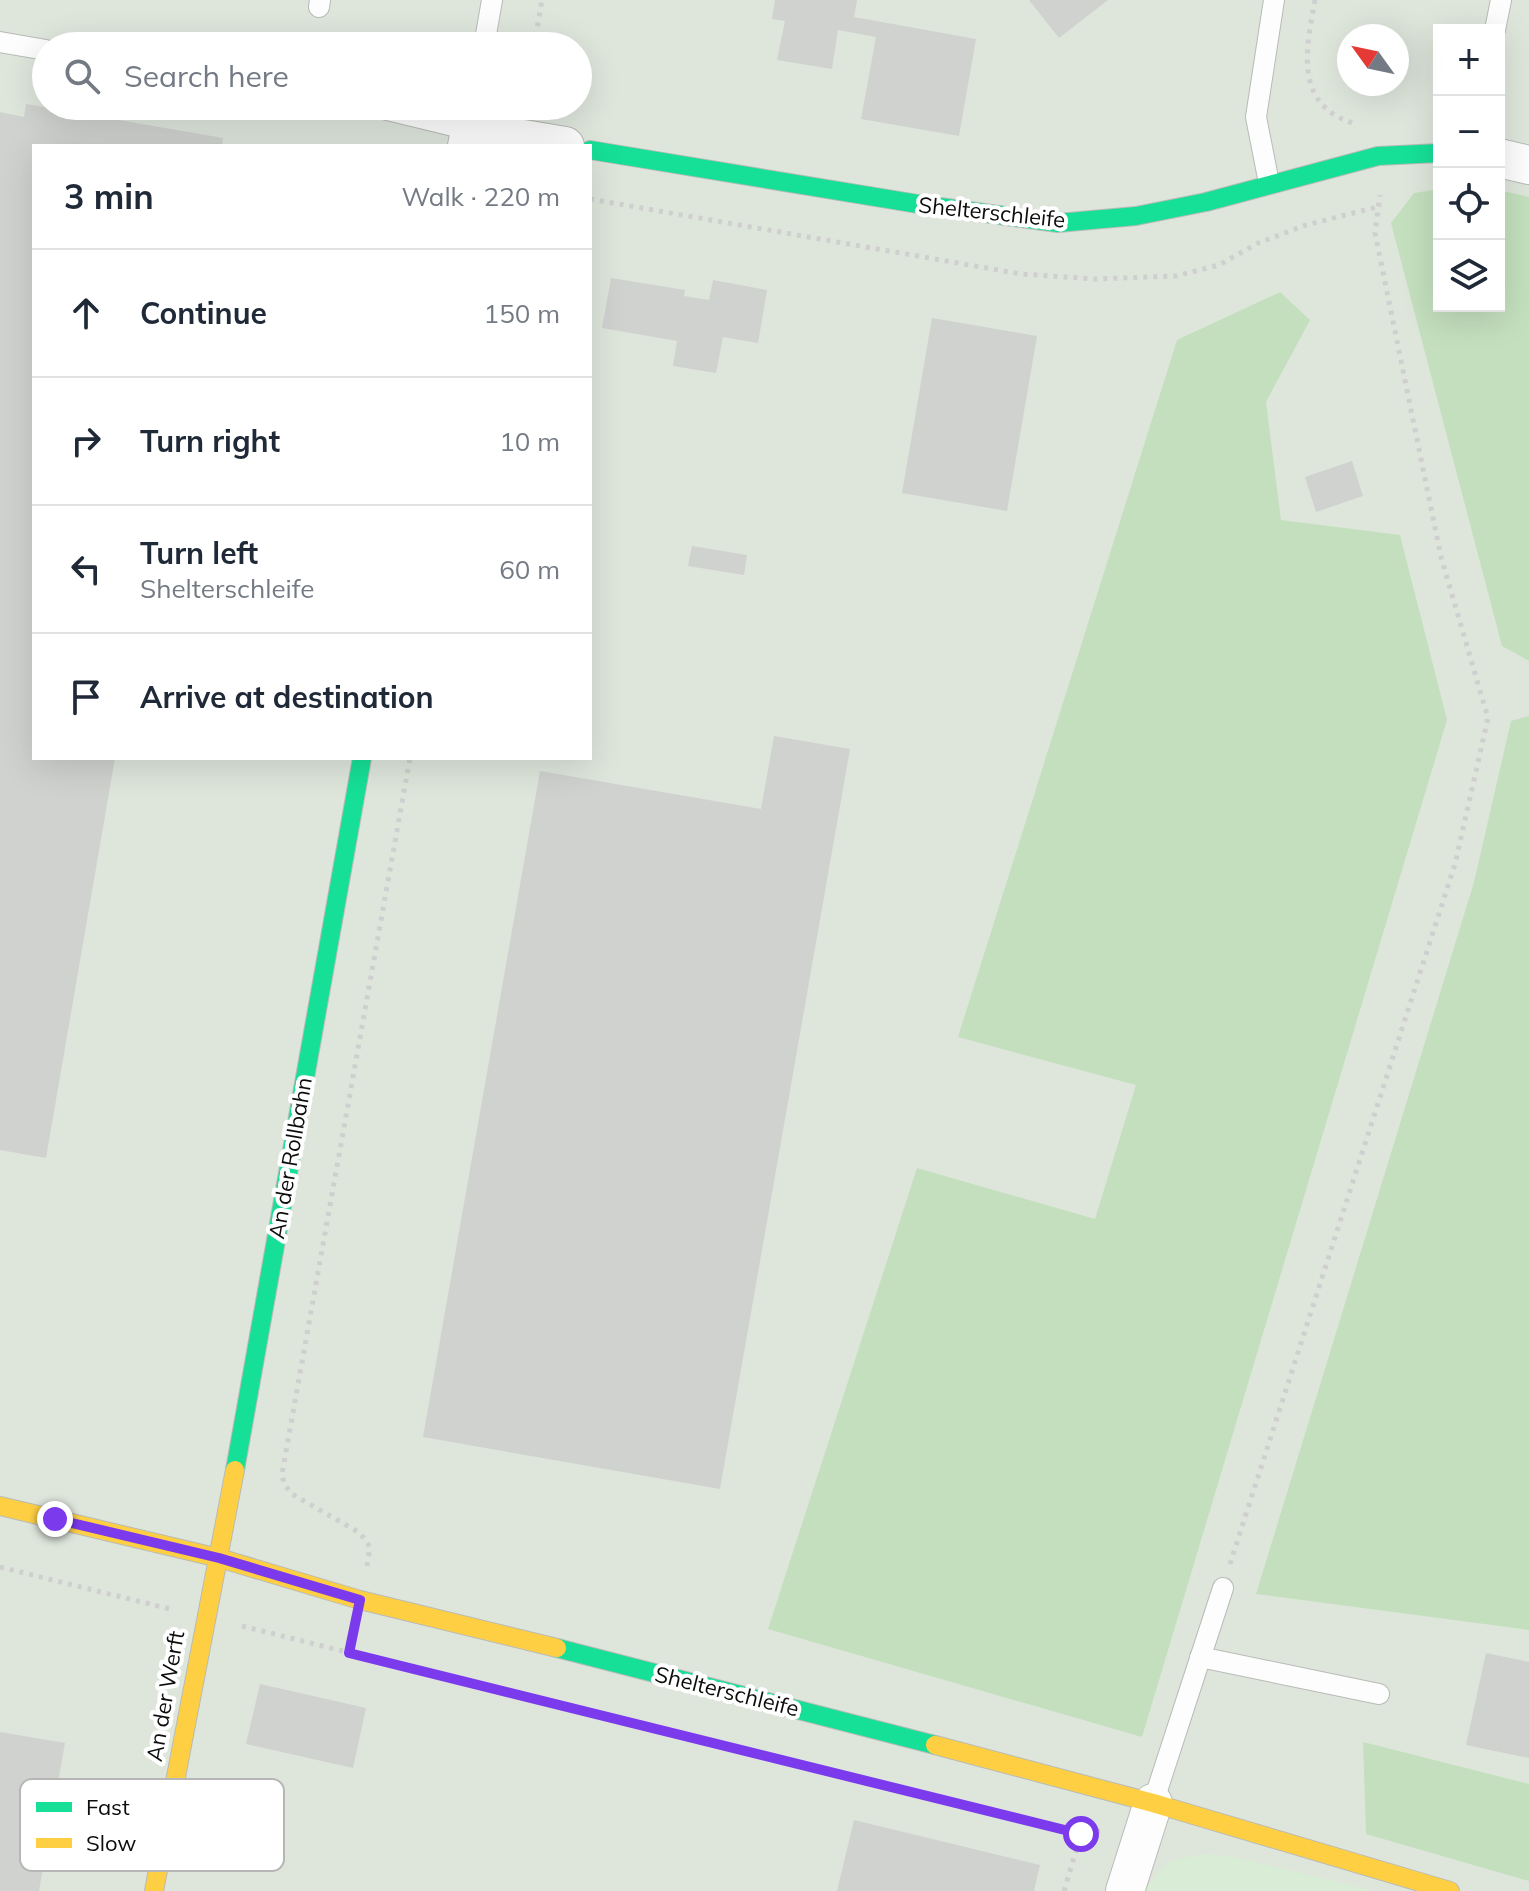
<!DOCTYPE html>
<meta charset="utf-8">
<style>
body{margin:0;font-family:Mulish,sans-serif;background:#f2f2f3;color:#1f2937}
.controls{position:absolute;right:24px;top:24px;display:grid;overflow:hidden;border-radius:0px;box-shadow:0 8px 32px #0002}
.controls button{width:72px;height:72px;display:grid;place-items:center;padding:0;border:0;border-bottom:2px solid #e0e1e3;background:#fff;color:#1f2937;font:40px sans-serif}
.compass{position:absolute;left:1337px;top:24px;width:72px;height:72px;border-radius:50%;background:#fff;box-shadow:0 8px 32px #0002;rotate:303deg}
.stop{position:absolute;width:24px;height:24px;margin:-18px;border:6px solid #7c3aed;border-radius:50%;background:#fff}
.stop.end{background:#7c3aed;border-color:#fff;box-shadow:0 2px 8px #0008}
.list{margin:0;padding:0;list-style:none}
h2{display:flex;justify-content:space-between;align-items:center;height:104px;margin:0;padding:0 32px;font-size:34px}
h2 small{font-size:26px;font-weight:400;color:#747a83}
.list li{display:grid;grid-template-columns:52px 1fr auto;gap:24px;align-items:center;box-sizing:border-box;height:128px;padding:0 32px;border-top:2px solid #e0e1e3}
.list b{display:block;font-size:30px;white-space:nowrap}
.list p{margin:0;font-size:26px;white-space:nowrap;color:#747a83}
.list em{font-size:26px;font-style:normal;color:#747a83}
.icon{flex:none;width:44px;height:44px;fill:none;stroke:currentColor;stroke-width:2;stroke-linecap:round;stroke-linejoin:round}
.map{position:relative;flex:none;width:1529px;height:1891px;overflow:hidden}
.search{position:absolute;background:#fff;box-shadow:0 8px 32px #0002;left:32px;top:32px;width:560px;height:88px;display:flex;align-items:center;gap:20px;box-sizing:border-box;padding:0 28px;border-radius:44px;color:#747a83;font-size:30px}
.panel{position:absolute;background:#fff;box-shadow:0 8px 32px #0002;left:32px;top:144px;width:560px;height:616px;border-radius:0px}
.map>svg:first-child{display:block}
</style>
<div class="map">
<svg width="1529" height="1891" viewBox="0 0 1529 1891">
<rect width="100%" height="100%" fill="#edf1ec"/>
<path fill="#dee6dc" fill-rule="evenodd" d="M0,0H1529V1891H0ZM1439,30H1499V306H1439ZM1349,36H1397V84H1349ZM46,46H578V106H46ZM34,146H590V758H34Z"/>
<path fill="#d9ecd5" d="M1201,1854L1230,1856L1374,1891H1144L1168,1862Z"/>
<path fill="#c3dfbd" d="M1439,189V306H1499V190L1529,197V661L1502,646L1391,223L1414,193Z
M1280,292L1310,320L1266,402L1281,520L1400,535L1447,720L1142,1737L768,1629L917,1168L1095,1219L1136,1085L958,1037L1177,340Z
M1529,716V1630L1256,1594L1474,882L1511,721Z
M1363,1742L1529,1784V1881L1366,1834Z"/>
<path fill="#cfd2ce" d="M775,0H857L854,17L976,39L959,136L861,119L876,37L838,30L832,69L777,60L785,21L772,19Z
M1029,0H1108L1059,38Z
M26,104L223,138L222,146H34V758H115L46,1158L0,1150V112L24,117Z
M611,278L685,290L684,296L709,300L713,280L767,290L758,343L723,337L716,373L673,366L677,341L602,328Z
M932,318L1037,336L1007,511L902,493Z
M1352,461L1363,496L1316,512L1305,477Z
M692,546L747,555L744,575L688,566Z
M774,736L850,749L720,1489L423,1437L540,771L761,809Z
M1486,1653L1529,1662V1758L1466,1745Z
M260,1684L366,1708L353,1768L246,1744Z
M0,1732L65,1743L39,1891H0Z
M854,1820L1040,1865L1034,1891H837Z"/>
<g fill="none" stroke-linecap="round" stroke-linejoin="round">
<g stroke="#b8bbb7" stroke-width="22">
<path id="lane" d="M319,7L320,0
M1495,30L1501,0
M0,42L46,50
M484,46L492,0
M371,106L470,130L474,106
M1269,183L1256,117L1274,0
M1200,1657L1379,1694
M1153,1803L1223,1588"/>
</g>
<g stroke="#b8bbb7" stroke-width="40">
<path id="street" d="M467,146L470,130L565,146
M1499,158L1529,165
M1125,1891L1153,1803"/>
</g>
<g stroke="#b8bbb7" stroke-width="20">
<path id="fast" d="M590,150L918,204L1058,223L1136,216L1206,202L1378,156L1439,153
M235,1470L362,758
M557,1648L935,1745"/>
</g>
<g stroke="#b8bbb7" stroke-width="20">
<path id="slow" d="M0,1506L219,1558L360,1600L557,1648
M935,1745L1153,1803L1450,1891
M154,1891L235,1470"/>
</g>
<path stroke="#cecfce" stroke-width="5" stroke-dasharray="4 6" stroke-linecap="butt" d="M1315,0C1307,46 1292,104 1353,123
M534,46L542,0
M590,199L1021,274L1094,279L1176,276L1219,265L1258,243L1306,225L1381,206
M1230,1564L1455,864L1488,718L1441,557L1375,233L1380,195
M367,1566L370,1547L360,1533L292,1494L284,1484L282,1474L410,758
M0,1567L170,1609
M242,1626L1081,1834L1102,1830
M349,1653L353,1634
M1064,1891L1081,1834"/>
<use href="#lane" stroke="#fcfdfc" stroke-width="20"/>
<use href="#street" stroke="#fcfdfc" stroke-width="38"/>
<use href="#fast" stroke="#16e098" stroke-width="18"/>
<use href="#slow" stroke="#ffcf43" stroke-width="18"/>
</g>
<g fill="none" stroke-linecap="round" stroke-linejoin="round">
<path stroke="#7c3aed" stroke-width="10" d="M55,1519L219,1558L360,1600L349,1653L1081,1834"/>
</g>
<g text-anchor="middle" stroke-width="8" stroke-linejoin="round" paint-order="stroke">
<g font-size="22" fill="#0b0d0b" stroke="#fff">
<text transform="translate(992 212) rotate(6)" y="8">Shelterschleife</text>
<text transform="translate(290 1158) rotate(-80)" y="8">An der Rollbahn</text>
<text transform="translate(727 1691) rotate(14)" y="8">Shelterschleife</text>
<text transform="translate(165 1696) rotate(-80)" y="8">An der Werft</text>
</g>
</g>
<rect x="20" y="1779" width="264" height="92" rx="12" fill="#fff" stroke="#b6b6b6" stroke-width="2"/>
<rect x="36" y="1802" width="36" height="10" fill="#16e098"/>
<rect x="36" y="1838" width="36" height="10" fill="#ffcf43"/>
<g font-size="22" fill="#0b0d0b">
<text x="86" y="1815">Fast</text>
<text x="86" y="1851">Slow</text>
</g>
</svg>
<div class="controls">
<button>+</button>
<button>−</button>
<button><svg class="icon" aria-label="locate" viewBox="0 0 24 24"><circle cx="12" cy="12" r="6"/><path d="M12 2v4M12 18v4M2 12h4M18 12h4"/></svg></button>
<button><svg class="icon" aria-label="layers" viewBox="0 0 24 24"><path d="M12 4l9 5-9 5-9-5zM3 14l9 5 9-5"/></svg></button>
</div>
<svg class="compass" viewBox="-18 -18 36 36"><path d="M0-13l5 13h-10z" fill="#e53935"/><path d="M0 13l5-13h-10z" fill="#747a83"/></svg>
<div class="stop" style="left:1081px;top:1834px"></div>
<div class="stop end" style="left:55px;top:1519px"></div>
<div class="search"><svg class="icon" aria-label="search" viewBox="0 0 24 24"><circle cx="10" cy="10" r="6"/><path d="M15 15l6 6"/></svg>Search here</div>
<section class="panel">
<h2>3 min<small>Walk · 220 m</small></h2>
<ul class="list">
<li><svg class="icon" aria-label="ahead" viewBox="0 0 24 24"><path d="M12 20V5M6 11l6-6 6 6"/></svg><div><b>Continue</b></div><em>150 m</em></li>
<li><svg class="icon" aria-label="right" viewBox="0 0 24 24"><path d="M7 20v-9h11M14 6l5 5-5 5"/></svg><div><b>Turn right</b></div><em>10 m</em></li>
<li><svg class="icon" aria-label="left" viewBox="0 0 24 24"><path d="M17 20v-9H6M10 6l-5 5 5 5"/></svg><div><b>Turn left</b><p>Shelterschleife</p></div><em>60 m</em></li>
<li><svg class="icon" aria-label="arrive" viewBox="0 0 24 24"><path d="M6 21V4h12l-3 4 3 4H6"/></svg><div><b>Arrive at destination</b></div></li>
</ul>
</section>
</div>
